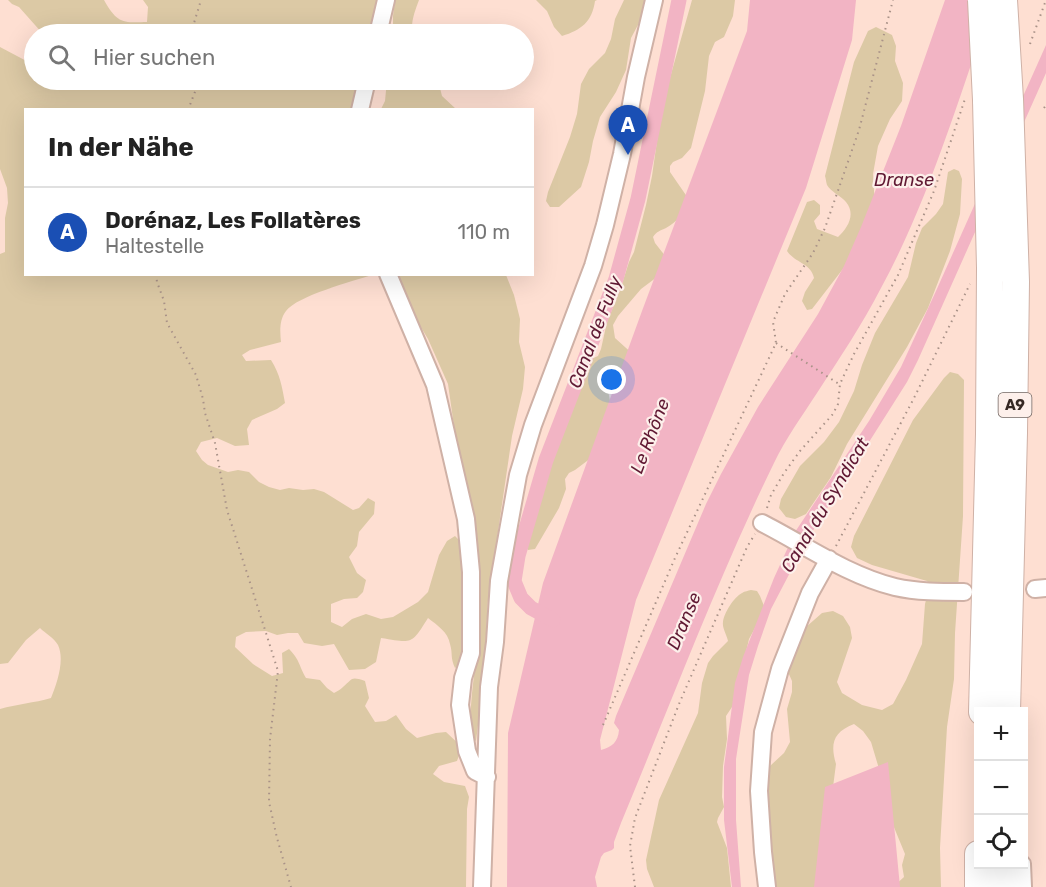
<!DOCTYPE html>
<html lang="de">
<meta charset="utf-8">
<style>
body{margin:0;font-family:Rubik,sans-serif;background:#f6f6f6;color:#222}
.controls{position:absolute;right:18px;bottom:18px;display:grid;overflow:hidden;border-radius:0px;box-shadow:0 6px 24px #0002}
.controls button{width:54px;height:54px;display:grid;place-items:center;padding:0;border:0;border-bottom:2px solid #e0e0e0;background:#fff;color:#222;font:30px sans-serif}
.you{position:absolute;left:612px;top:380px;width:21px;height:21px;margin:-15px;border:4px solid #fff;border-radius:50%;background:#1a73e8;box-shadow:0 0 0 9px #1a73e833}
.badge{display:grid;place-items:center;width:39px;height:39px;border-radius:50%;background:#6831a8;color:#fff;font-size:20px;font-weight:700}
.pin{position:absolute;translate:-50% -50px;filter:drop-shadow(0 2px 3px #0008)}
.pin::after{content:'';position:absolute;top:32px;width:21px;height:18px;background:inherit;clip-path:polygon(0 0,100% 0,50% 100%)}
.list{margin:0;padding:0;list-style:none}
h2{display:flex;justify-content:space-between;align-items:center;height:78px;margin:0;padding:0 24px;font-size:26px}
h2 small{font-size:20px;font-weight:400;color:#767676}
.list li{display:grid;grid-template-columns:39px 1fr auto;gap:18px;align-items:center;box-sizing:border-box;height:90px;padding:0 24px;border-top:2px solid #e0e0e0}
.list b{display:block;font-size:22px;white-space:nowrap}
.list p{margin:0;font-size:20px;white-space:nowrap;color:#767676}
.list em{font-size:20px;font-style:normal;color:#767676}
.icon{flex:none;width:33px;height:33px;fill:none;stroke:currentColor;stroke-width:2;stroke-linecap:round;stroke-linejoin:round}
.map{position:relative;flex:none;width:1046px;height:887px;overflow:hidden}
.search{position:absolute;background:#fff;box-shadow:0 6px 24px #0002;left:24px;top:24px;width:510px;height:66px;display:flex;align-items:center;gap:15px;box-sizing:border-box;padding:0 21px;border-radius:33px;color:#767676;font-size:22px}
.panel{position:absolute;background:#fff;box-shadow:0 6px 24px #0002;left:24px;top:108px;width:510px;height:168px;border-radius:0px}
.map>svg:first-child{display:block}
</style>
<div class="map">
<svg width="1046" height="887" viewBox="0 0 1046 887">
<rect width="100%" height="100%" fill="#fedfd2"/>
<path fill="#dcc9a5" d="M8,0H104C117,23 122,23 147,22L148,7L143,0H377L376,34H43L19,7L12,4Z
M395,0H419C415,11 410,23 413,34H393V16Z
M536,0H597L595,1C592,22 581,30 562,36L554,27L547,11Z
M624,0H647L646,10L631,38L626,70L616,92L600,117L593,141L589,162L581,187L559,207H550L546,201L548,192L570,137L577,114L581,84L589,69L605,53L611,39L615,19Z
M692,0H735L733,16L724,37L715,42L709,56L705,91L691,148L682,158L673,162L670,166V172L690,201C685,212 677,222 666,228C660,231 657,231 653,237L655,243L666,257L661,274L641,289L618,316L613,325L615,338L636,357L632,368L611,376L608,390L613,418L603,449L575,470L569,473L565,479L566,489L559,508L535,549L528,550L524,544V535L551,462L577,386L580,371L589,360L598,356L601,349L607,322L620,290L629,262L634,252L646,205L652,176L662,106Z
M876,27L892,35L896,46L895,61L903,83L902,101L890,119L878,146L873,174L875,208L856,252L812,309L807,310L802,301L805,292L814,278C811,263 795,263 787,251L807,202L814,200L820,205V214L814,221L817,229L838,237C848,228 856,214 846,202C841,196 831,192 827,185C826,182 826,179 825,176L854,62L868,31Z
M0,47L34,65V80H74L107,86L108,80H374L364,109L26,110V274L372,275C353,281 297,296 286,311C279,320 280,332 281,342L250,350L242,355L246,361L271,360C280,374 282,387 285,403L277,409L252,420L247,429L249,445L235,446L217,438L201,442L196,451L202,460L208,465L228,472L238,470L249,472L259,482L269,487L280,490L289,488L303,490L314,489L324,492L353,510L359,508L368,498L375,502L374,514L359,532L357,546L349,557L357,573L366,580L363,592L357,598L344,599L331,604V622L342,627L352,619L366,614L381,619L393,617L418,602L428,592L439,555L447,541L455,536L461,542L463,556L467,658L455,668C450,657 453,654 450,644C448,632 437,625 428,618C411,645 413,643 381,638L376,662L365,669L349,670L334,644L322,646L304,643L298,633H288L277,635L266,631L246,632L236,637L235,647L253,664L272,676L283,673L282,653L289,649C300,660 299,666 306,678L320,680L327,688L334,693C337,691 340,690 343,687C353,679 350,676 365,681L369,698L365,706L375,722L386,721L396,715L406,729L417,738L436,733L446,732L462,747L457,761L439,766L433,774L444,782L465,786L469,797L467,809L466,887H0V709C17,704 34,703 51,698C57,683 65,660 58,645C54,638 45,633 40,628L26,640L8,663L0,664V254L5,252V218L8,203L7,188L0,169Z
M387,80H438L442,96L456,109H381L385,101Z
M954,169L959,171L962,179L960,214L950,251L928,308L907,347L847,444L831,477L806,514L795,519L786,517L779,508L781,499L800,466L824,442L839,422L854,391L862,365L875,333L908,277L916,243L922,228L936,214L943,204L948,172Z
M393,275H506L514,295L520,319L519,342L525,367L523,389L512,436L488,600L483,686L476,741L473,739L469,730L472,693L477,648L475,529L471,503L454,426L448,384L428,339L413,314Z
M950,372L958,374L964,380L963,516L955,633L954,679L947,727L940,848L941,887H893L904,877L902,865L905,854L891,820L886,792L871,742L863,731L854,724C833,732 830,744 836,764L820,887H766L757,861L753,844L754,826L770,766L784,753L790,742L787,709L792,692V681L788,672L777,656L781,649L822,613L833,611L843,616L850,627L852,638L837,682L842,693L862,705L882,710L893,704L906,680L922,644L925,604L930,585L927,581L872,565L857,558L851,547L854,536L913,420L944,378Z
M751,590L757,591L760,596L764,606L761,617L749,639L734,704L726,716L727,739L723,766L722,797L724,807L718,818L717,822L727,848L731,887H654L647,869L646,860L659,800L698,713L702,683L708,663L713,656L728,641C727,635 722,628 723,622C724,613 734,597 742,593C745,591 748,591 751,590Z"/>
<path fill="#f2b4c4" d="M750,0H856L852,40L806,188L636,600L600,740L601,750C612,747 618,742 619,730L614,723L616,716L706,504L721,474L758,407L818,314L844,266L861,227L901,126L945,0H993C960,95 929,200 881,288C862,325 839,359 817,393C802,416 786,438 774,463C717,580 671,703 621,823L614,842V848L612,850L604,853L601,857L595,877L597,887H507L508,733L543,583L642,311L747,31Z
M1046,45V73L918,360L907,382L807,540L771,609L758,646L749,675L736,759V820L741,887H732L724,820V767L735,683L743,657L774,578L795,532L869,421L901,367L936,291Z
M888,762L900,887H814L825,787Z"/>
<g fill="none" stroke-linecap="round" stroke-linejoin="round">
<path stroke="#f2b4c4" stroke-width="15" d="M553,620L531,608L521,598L514,581L518,556L546,460L616,279L638,199L679,0"/>
<g stroke="#cfb1a6" stroke-width="20">
<path id="minor" d="M378,34L386,0
M360,110L367,80
M388,274L435,385L466,519L471,572V653L463,678L460,705L467,751L475,771L487,777
M762,523C805,545 847,575 895,587C917,592 940,592 964,592
M1035,589L1046,588
M1022,864L1023,887
M482,887L489,687L495,642L499,581L518,475L533,425L593,266L605,225L622,154L636,77L654,0
M767,887L763,852L759,791L763,732L780,669L810,593L829,559"/>
</g>
<g stroke="#cfb1a6" stroke-width="28">
<path id="highway" d="M982,712L989,434L990,268L986,100
M1007,712L1014,433L1016,282L1010,99
M978,887V854
M1003,887V864"/>
</g>
<path stroke="#a99288" stroke-width="2" stroke-dasharray="1.5 4.5" stroke-linecap="butt" d="M193,34L194,23L201,0
M1030,44L1046,0
M1044,108L1046,105
M188,110L198,84L188,86L189,80
M156,274L157,282L164,301L167,323L196,375L203,399L205,413L215,443L227,510L278,671L270,739L269,802L277,838L291,887
M776,343L839,384
M767,508L771,495L784,473L800,451L833,414L838,404L840,384L845,373L854,354L898,275L934,191L965,99
M836,546L914,398L970,284
M603,725L675,558L776,343L773,322L785,294L813,253L825,228L859,130L893,0
M635,887L630,846L635,818L679,704L747,547L755,534"/>
<use href="#minor" stroke="#fff" stroke-width="16"/>
<use href="#highway" stroke="#fff" stroke-width="26"/>
<g stroke="#cfb1a6" stroke-width="28" stroke-linecap="butt">
<path id="highway-bridge" d="M981,0L986,100
M1004,0L1010,99"/>
</g>
<use href="#highway-bridge" stroke="#fff" stroke-width="26"/>
</g>
<g text-anchor="middle" stroke-width="4.5" stroke-linejoin="round" paint-order="stroke">
<rect fill="#fdf0eb" stroke="#716560" stroke-width="1.5" x="998.5" y="393" width="33" height="24" rx="4.5"/>
<g font-size="15" font-weight="bold" fill="#352924">
<text x="1015" y="410">A9</text>
</g>
<g font-size="18" font-style="italic" fill="#601933" stroke="#fdf0eb">
<text x="904" y="186">Dranse</text>
<text transform="translate(595 332) rotate(-69)" y="6">Canal de Fully</text>
<text transform="translate(650 436) rotate(-69)" y="6">Le Rhône</text>
<text transform="translate(825 505) rotate(-59)" y="6">Canal du Syndicat</text>
<text transform="translate(684 621) rotate(-67)" y="6">Dranse</text>
</g>
</g>
</svg>
<div class="controls">
<button>+</button>
<button>−</button>
<button><svg class="icon" aria-label="locate" viewBox="0 0 24 24"><circle cx="12" cy="12" r="6"/><path d="M12 2v4M12 18v4M2 12h4M18 12h4"/></svg></button>
</div>
<div class="you"></div>
<div class="pin badge" style="left:628px;top:155px;background:#1a4fb4">A</div>
<div class="search"><svg class="icon" aria-label="search" viewBox="0 0 24 24"><circle cx="10" cy="10" r="6"/><path d="M15 15l6 6"/></svg>Hier suchen</div>
<section class="panel">
<h2>In der Nähe<small></small></h2>
<ul class="list">
<li><span class="badge" style="background:#1a4fb4">A</span><div><b>Dorénaz, Les Follatères</b><p>Haltestelle</p></div><em>110 m</em></li>
</ul>
</section>
</div>
